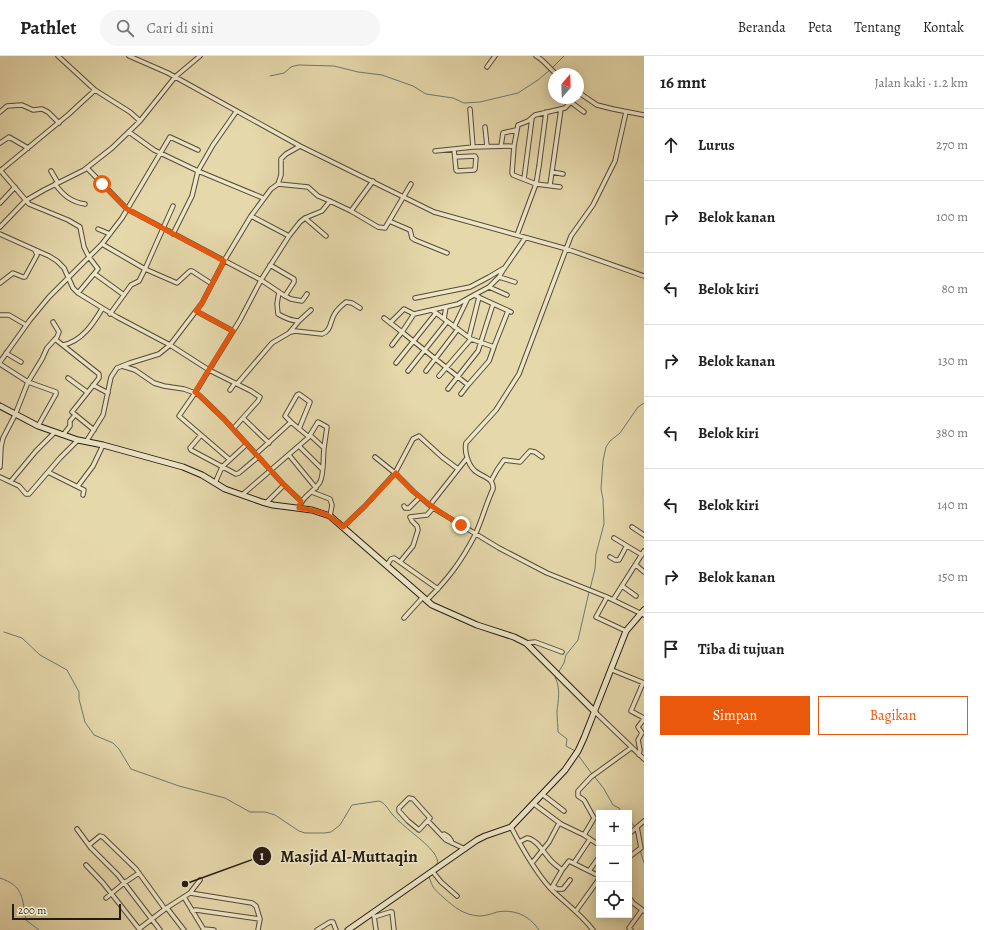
<!DOCTYPE html>
<html lang="id">
<meta charset="utf-8">
<style>
body{margin:0;font-family:Alegreya,serif;background:#f6f6f6;color:#222}
.controls{position:absolute;right:12px;bottom:12px;display:grid;overflow:hidden;border-radius:0px;box-shadow:0 2px 10px #0003}
.controls button{width:36px;height:36px;display:grid;place-items:center;padding:0;border:0;border-bottom:1px solid #e0e0e0;background:#fff;color:#222;font:20px sans-serif}
.compass{position:absolute;left:548px;top:12px;width:36px;height:36px;border-radius:50%;background:#fff;box-shadow:0 2px 10px #0003;rotate:19deg}
.scale{position:absolute;left:12px;bottom:10px;width:109px;box-sizing:border-box;padding-left:4px;border:2px solid #251b12;border-top:0;font-size:11px;line-height:14px;white-space:nowrap;color:#251b12;-webkit-text-stroke:3px #eee6c8;paint-order:stroke}
.stop{position:absolute;width:12px;height:12px;margin:-9px;border:3px solid #ea580c;border-radius:50%;background:#fff}
.stop.end{background:#ea580c;border-color:#fff;box-shadow:0 1px 4px #0008}
.list{margin:0;padding:0;list-style:none}
h2{display:flex;justify-content:space-between;align-items:center;height:52px;margin:0;padding:0 16px;font-size:17px}
h2 small{font-size:13px;font-weight:400;color:#767676}
.list li{display:grid;grid-template-columns:26px 1fr auto;gap:12px;align-items:center;box-sizing:border-box;height:72px;padding:0 16px;border-top:1px solid #e0e0e0}
.list b{display:block;font-size:15px;white-space:nowrap}
.list em{font-size:13px;font-style:normal;color:#767676}
.actions{display:flex;gap:8px;padding:12px 16px}
.actions a{flex:1;padding:9px 0;border:1px solid #ea580c;border-radius:0px;text-align:center;font-size:14px;color:#ea580c}
.actions .main{background:#ea580c;color:#fff}
.icon{flex:none;width:22px;height:22px;fill:none;stroke:currentColor;stroke-width:2;stroke-linecap:round;stroke-linejoin:round}
.map{position:relative;flex:none;width:644px;height:874px;overflow:hidden}
header{display:flex;align-items:center;gap:24px;box-sizing:border-box;height:56px;padding:0 20px;background:#fff;border-bottom:1px solid #e0e0e0}
header strong{font-size:19px}
nav{display:flex;gap:22px;margin-inline-start:auto;font-size:14px}
.search{width:280px;height:36px;background:#f6f6f6;display:flex;align-items:center;gap:10px;box-sizing:border-box;padding:0 14px;border-radius:22px;color:#767676;font-size:15px}
main{display:flex}
aside{flex:1;background:#fff}
.map>svg:first-child{display:block}
</style>
<header>
<strong>Pathlet</strong>
<div class="search"><svg class="icon" aria-label="search" viewBox="0 0 24 24"><circle cx="10" cy="10" r="6"/><path d="M15 15l6 6"/></svg>Cari di sini</div>
<nav><a>Beranda</a><a>Peta</a><a>Tentang</a><a>Kontak</a></nav>
</header>
<main>
<div class="map">
<svg width="644" height="874" viewBox="0 0 644 874">
<rect width="100%" height="100%" fill="#e5d8ab"/>
<filter id="stains"><feTurbulence type="fractalNoise" baseFrequency=".005" numOctaves="4"/><feColorMatrix values="0 0 0 0 .2 0 0 0 0 .09 0 0 0 0 .02 0 0 0 .5 -.17"/></filter>
<radialGradient id="worn" r=".72"><stop offset=".6" stop-color="#630" stop-opacity="0"/><stop offset="1" stop-color="#630" stop-opacity=".3"/></radialGradient>
<g fill="none" stroke-linecap="round" stroke-linejoin="round">
<path stroke="#6b7972" stroke-width="1" d="M552,12L564,0
M270,20L284,17L291,11L298,9L334,10L358,16L382,19L413,30L426,38L453,42L464,47L480,46L518,37L538,24L550,14
M590,533L595,513L596,498L604,468L603,443L601,433L603,405L606,391L610,385L620,377L638,351L644,347
M4,576L22,582L40,599L67,614L79,636V643L85,666L94,679L113,687L119,693L131,713L179,730L225,742L250,756H265L275,759L299,775L305,777H324L331,776L340,769L352,749L379,745C385,747 388,753 392,758C405,773 422,782 434,797C436,800 437,803 438,806L435,810
M558,617L564,607L566,599L578,584L589,536
M556,619L555,621C561,633 558,644 557,656C557,663 558,670 558,676L567,683L566,690L575,695
M578,699L592,718
M594,720L604,733L613,749L619,752L622,757
M629,764L635,771
M640,794L644,807
M429,820C432,832 435,834 444,842C454,851 464,859 479,860C485,860 491,858 497,856C514,853 529,859 539,874
M0,822C24,830 22,842 26,864L39,874"/>
<g stroke="#554a38" stroke-width="5.5">
<path id="street" d="M58,0L95,34L130,56L140,65
M129,0L168,17L300,90L434,156L567,193L644,220
M536,0C544,4 549,12 556,18
M487,11L495,0
M578,36L597,49L613,53L644,59
M572,47L584,56
M470,53L473,91
M0,56L7,50L22,49L33,54L42,53L48,56L59,67
M485,71L487,90
M129,76L154,94L198,115L263,142
M0,87L9,81L28,92
M501,90L503,77L516,74
M514,90L512,117L513,119L536,128L560,131
M454,93L456,114L457,115L474,114L475,113L476,102L475,100L455,101
M435,95L473,91L514,90L518,69L528,65L535,59L565,52L575,42
M87,112L127,153L261,224L285,240L291,243L302,245L307,238
M0,114L29,148L68,164L80,171L84,191L89,201L98,213L78,237L117,261L170,289L209,314L195,337L199,339L224,363L284,429L301,445
M0,115L69,58L95,34
M51,115L58,127
M552,116L563,118
M524,123L532,62
M55,128C63,139 71,146 85,148
M278,128L281,119V103L286,98L300,90
M550,129L561,53
M330,145L351,155L373,125
M0,147L15,131
M351,155L378,171L385,172L411,128
M251,160L289,180
M305,162L326,180
M389,165L410,174L412,182L415,184L447,197
M0,171L25,145L44,134L84,114L112,92L140,65L175,21L200,0
M98,173L110,178
M0,178L49,200L57,205L64,212L73,232L78,237
M173,178L192,140L198,115L213,89L236,56
M517,179L536,128L539,110L546,56
M102,188L145,213L173,150
M270,209L294,223V226L285,240
M95,218L124,239
M499,221L489,231L507,239
M515,226L499,221C507,207 517,195 525,182
M0,227L13,217L23,221H25L37,199L35,194
M489,231L474,239L511,256
M279,236L277,248L278,258C285,262 291,265 299,265L311,254
M415,242L470,231L489,221L504,212
M196,255L233,275
M110,258L131,229L139,225L145,213L177,227L190,215H192L212,228
M0,259H9L26,269
M384,262L402,276L414,258L458,248L474,239
M444,263L446,251
M390,267L404,253L414,258
M454,271L467,244
M291,276L295,275L322,278C331,275 330,266 334,259C337,253 341,250 346,246L352,247L360,252
M469,281L479,241
M55,283L99,318V322L72,356L94,374
M63,289C82,285 93,268 102,253
M392,289L402,276L468,329L489,305L494,291L471,283L432,254
M493,293L508,255
M6,297L21,306
M0,306L30,264L49,241L102,188L122,162L170,81L198,94
M396,307L436,257
M0,308L28,326L56,336V338L38,370
M122,310L135,314L154,327L164,330L184,333L195,337L179,360L229,403
M408,315L447,266
M426,315L458,273
M439,320L471,283
M68,322L87,336
M237,328L272,287L289,277L299,265
M93,329L108,337
M448,333L478,295L493,248
M230,334L235,327
M461,338L468,329
M243,362L269,387
M291,366L285,360L297,339L299,338L310,346L299,373
M63,379L70,370V365L75,359
M201,379L190,392L191,394L236,418L239,417L258,401
M310,379L318,366L327,371L324,392
M86,386L103,359L111,321L117,312L130,307L159,298L170,289L202,247L224,205L251,160L271,133L278,128L308,131L318,140L330,145L322,155L305,162L300,166L289,180L261,224L240,264L209,314L251,335L260,341L258,345L233,373
M299,390L322,413
M256,398L291,366L309,381L310,379L324,392C323,401 324,419 320,426C313,437 302,440 299,452
M289,399L316,432
M0,411L1,391L3,382L15,359L28,326L42,303L47,292L57,281L59,276L53,266
M458,413L442,401L419,380L413,383L395,417L414,436L433,452L499,492L547,517L607,541L596,561L626,575
M48,416L84,434L83,439
M0,421L19,430L26,438H29L60,402L78,384
M11,425L36,395L55,376
M491,425L497,414L504,404L520,406L530,395L535,396L542,401
M215,427L222,411L247,388
M78,430L93,410L103,389
M312,436L330,443L332,449L330,460
M242,439L309,381
M266,447L284,429
M430,449L467,402
M404,450L405,452H409L420,441
M343,471L365,450L395,417L375,401
M632,471L644,479
M614,482L642,499
M610,501L615,504H619L626,491
M400,506L413,490L418,474L417,470L412,465L410,461L427,459L433,452
M387,509L391,503L394,502L438,533
M636,509L644,516
M622,530L636,540
M607,541L644,559
M427,544C448,523 461,506 475,479C482,464 486,448 493,433C494,421 481,421 474,414C468,408 464,395 466,387L496,354L519,318L571,180L593,149L615,105L626,56
M613,544L644,495
M404,562L423,541
M526,587L535,586L562,596
M612,614L644,627
M643,627L631,655L644,662
M595,656L644,703
M639,699L640,694L638,684L642,677L638,671L644,663
M542,738L564,755
M409,742L413,743L430,762L419,774L408,765L399,755V752Z
M534,748L561,768L584,779L599,789
M428,765L446,784L465,793
M511,771C522,792 535,816 551,833C565,847 581,858 593,874
M77,773L91,792L118,819L160,874
M629,778L644,765
M584,779L593,764L594,762L584,744L578,740V735L591,721L631,692
M442,780L444,778C448,780 451,783 452,787
M519,786L527,782C536,783 542,794 548,801C551,806 557,810 562,814L551,833
M89,789L100,780L103,781L136,813L165,853
M629,801L641,792L637,771
M532,807L549,786L559,767
M574,807L590,783
M86,809L103,827L140,874
M562,814L569,805L599,820
M589,815L599,801
M433,816L441,826L457,840
M553,830L557,833H563L570,824
M190,837L200,824
M184,841L204,874
M629,841L633,847L644,855
M106,842L124,827L139,817
M167,852L184,874
M192,855L196,854L260,863L258,874
M576,855L599,823
M374,860L376,874
M374,861L390,856H392L394,874
M139,873L165,853L190,837L252,847L256,850L260,863
M204,873L214,874
M317,874L330,866H333L336,874
M631,874L629,872L642,854"/>
</g>
<g stroke="#251b12" stroke-width="7">
<path id="secondary" d="M0,350L38,370L78,384L103,389L183,411L202,419L225,433L262,446L273,449L312,454L330,460L432,549L477,569L514,581L526,587L595,656
M348,874L477,784L485,780L511,771L565,714L578,695L584,682L626,575L644,554"/>
</g>
<use href="#street" stroke="#eee6c8" stroke-width="3.5"/>
<use href="#secondary" stroke="#eee6c8" stroke-width="5"/>
</g>
<g fill="none" stroke-linecap="round" stroke-linejoin="round">
<path stroke="#ea580c" stroke-width="5" d="M102,128L127,153L224,205L202,247L196,255L233,275L195,336L199,339L224,363L284,429L301,445L299,452C319,455 327,456 343,471L365,450L396,417C413,439 438,455 461,469"/>
</g>
<path fill="none" stroke="#251b12" stroke-width="1.5" d="M185 828L262 800"/>
<g fill="#251b12" stroke="#eee6c8" stroke-width="1.5">
<circle cx="185" cy="828" r="4"/>
<circle cx="262" cy="800" r="10"/>
</g>
<g font-size="12" text-anchor="middle" font-weight="bold" fill="#fff">
<text x="262" y="804">1</text>
</g>
<g font-size="17" text-anchor="middle" font-weight="bold" fill="#251b12" stroke="#eee6c8" stroke-width="3" stroke-linejoin="round" paint-order="stroke">
<text x="349" y="806">Masjid Al-Muttaqin</text>
</g>
<rect width="100%" height="100%" filter="url(#stains)"/>
<rect width="100%" height="100%" fill="url(#worn)"/>
</svg>
<div class="controls">
<button>+</button>
<button>−</button>
<button><svg class="icon" aria-label="locate" viewBox="0 0 24 24"><circle cx="12" cy="12" r="6"/><path d="M12 2v4M12 18v4M2 12h4M18 12h4"/></svg></button>
</div>
<svg class="compass" viewBox="-18 -18 36 36"><path d="M0-13l5 13h-10z" fill="#e53935"/><path d="M0 13l5-13h-10z" fill="#767676"/></svg>
<div class="scale">200 m</div>
<div class="stop" style="left:102px;top:128px"></div>
<div class="stop end" style="left:461px;top:469px"></div>
</div>
<aside>
<h2>16 mnt<small>Jalan kaki · 1.2 km</small></h2>
<ul class="list">
<li><svg class="icon" aria-label="ahead" viewBox="0 0 24 24"><path d="M12 20V5M6 11l6-6 6 6"/></svg><div><b>Lurus</b></div><em>270 m</em></li>
<li><svg class="icon" aria-label="right" viewBox="0 0 24 24"><path d="M7 20v-9h11M14 6l5 5-5 5"/></svg><div><b>Belok kanan</b></div><em>100 m</em></li>
<li><svg class="icon" aria-label="left" viewBox="0 0 24 24"><path d="M17 20v-9H6M10 6l-5 5 5 5"/></svg><div><b>Belok kiri</b></div><em>80 m</em></li>
<li><svg class="icon" aria-label="right" viewBox="0 0 24 24"><path d="M7 20v-9h11M14 6l5 5-5 5"/></svg><div><b>Belok kanan</b></div><em>130 m</em></li>
<li><svg class="icon" aria-label="left" viewBox="0 0 24 24"><path d="M17 20v-9H6M10 6l-5 5 5 5"/></svg><div><b>Belok kiri</b></div><em>380 m</em></li>
<li><svg class="icon" aria-label="left" viewBox="0 0 24 24"><path d="M17 20v-9H6M10 6l-5 5 5 5"/></svg><div><b>Belok kiri</b></div><em>140 m</em></li>
<li><svg class="icon" aria-label="right" viewBox="0 0 24 24"><path d="M7 20v-9h11M14 6l5 5-5 5"/></svg><div><b>Belok kanan</b></div><em>150 m</em></li>
<li><svg class="icon" aria-label="arrive" viewBox="0 0 24 24"><path d="M6 21V4h12l-3 4 3 4H6"/></svg><div><b>Tiba di tujuan</b></div></li>
</ul>
<div class="actions"><a class="main">Simpan</a><a>Bagikan</a></div>
</aside>
</main>
